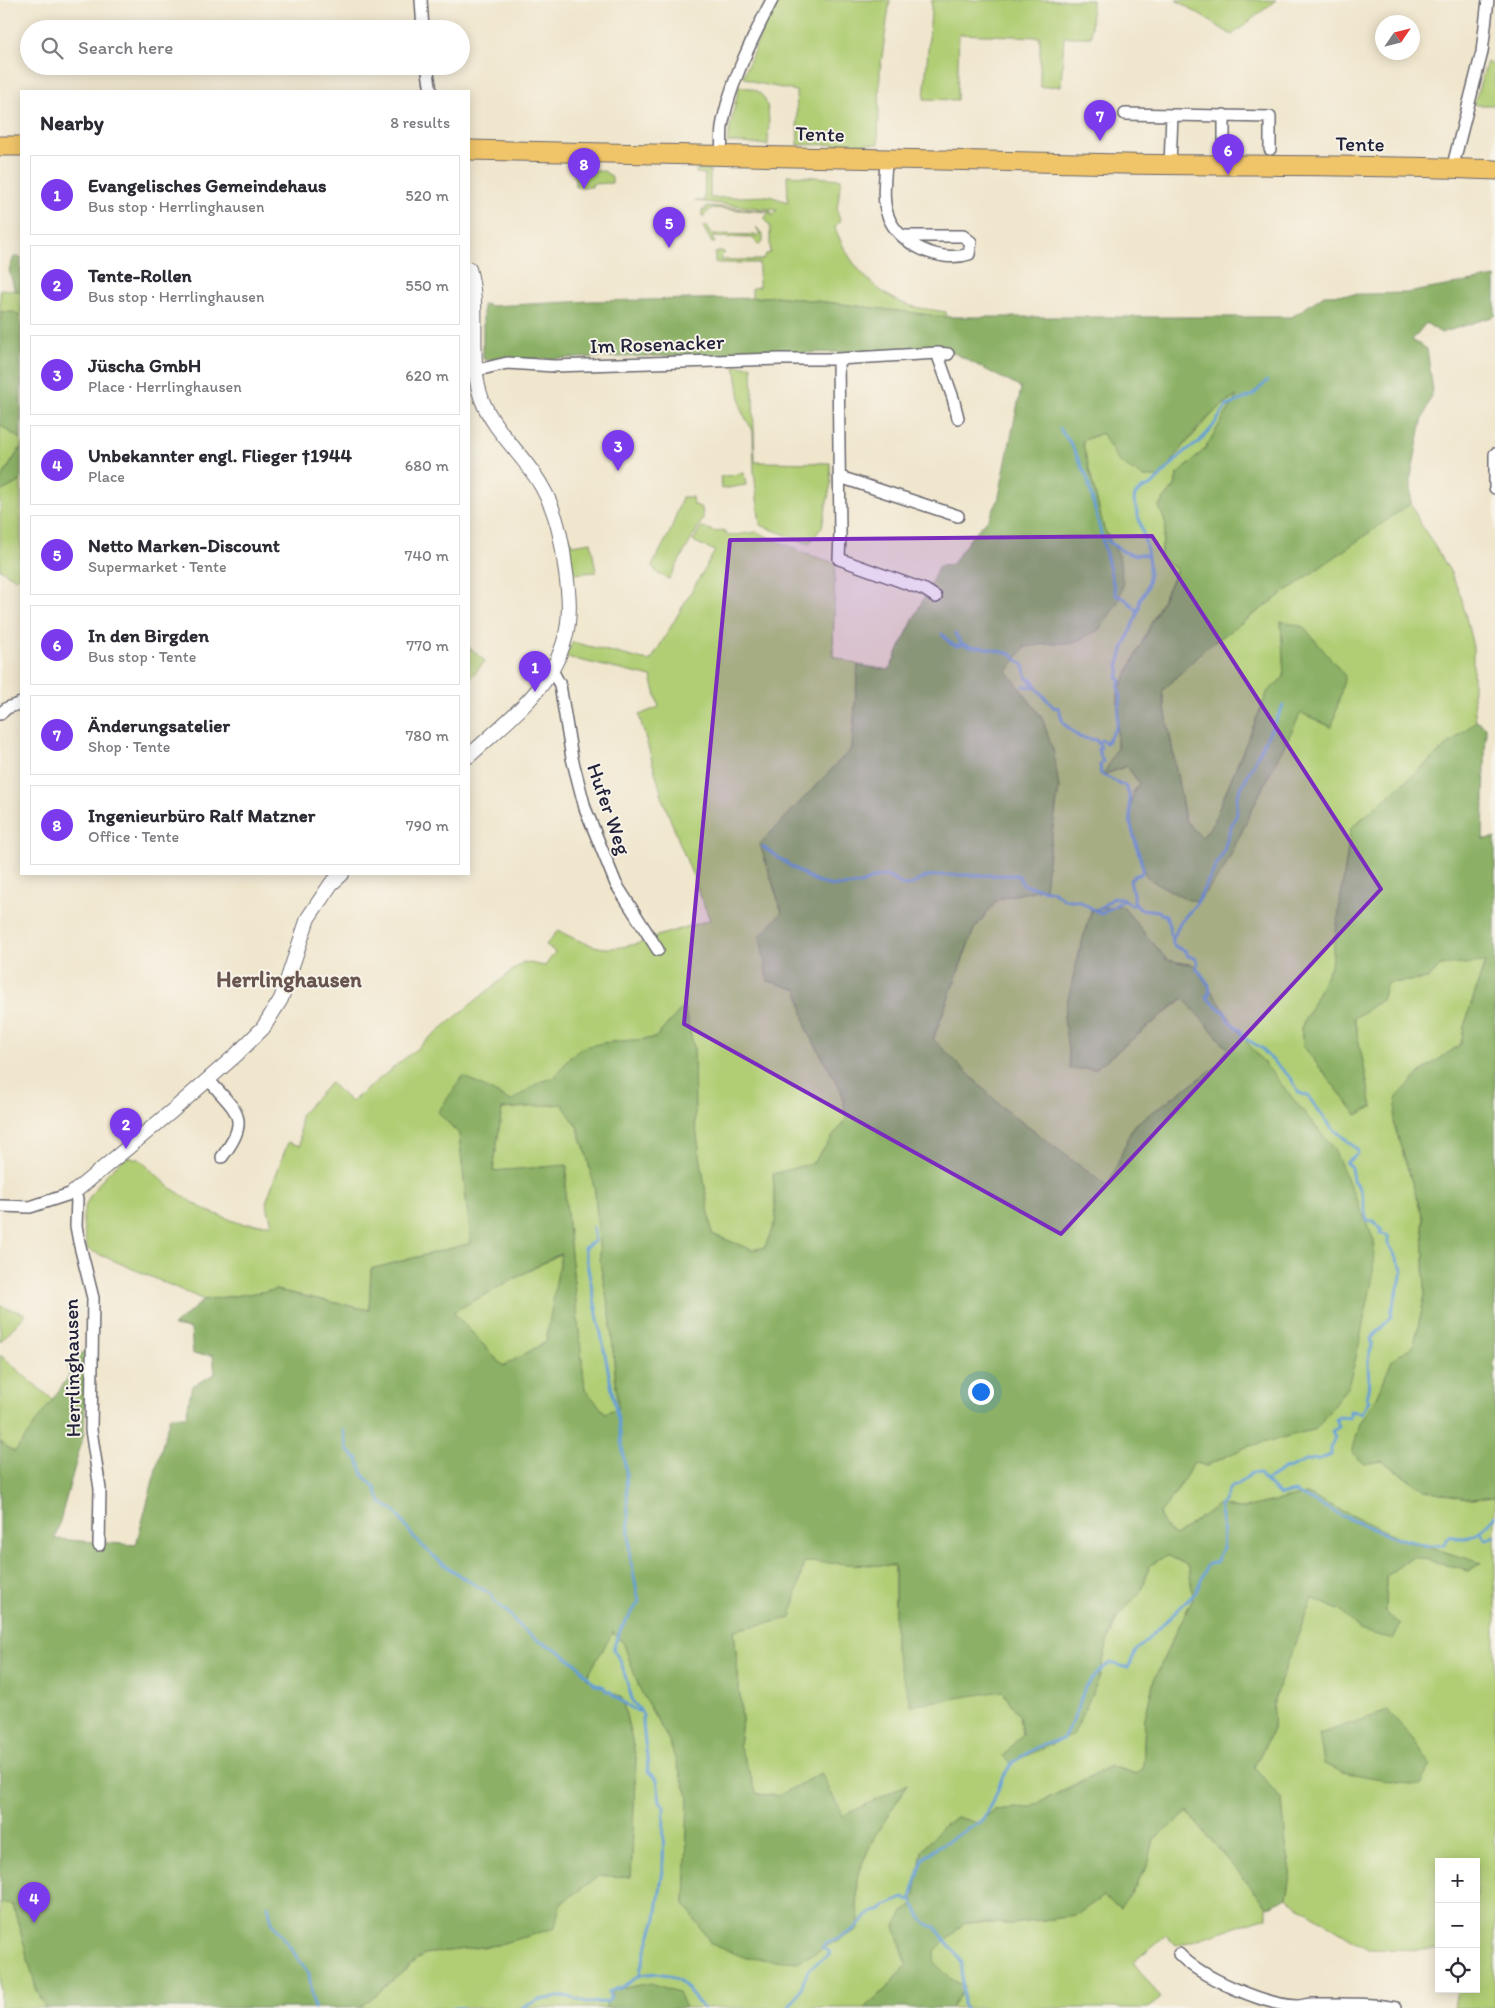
<!DOCTYPE html>
<meta charset="utf-8">
<style>
body{margin:0;font-family:Itim,sans-serif;background:#f2f2f3;color:#2b2b33}
.controls{position:absolute;right:15px;bottom:15px;display:grid;overflow:hidden;border-radius:0px;box-shadow:0 2px 12px #0003}
.controls button{width:45px;height:45px;display:grid;place-items:center;padding:0;border:0;border-bottom:1px solid #e1e1e2;background:#fff;color:#2b2b33;font:25px sans-serif}
.compass{position:absolute;left:1375px;top:15px;width:45px;height:45px;border-radius:50%;background:#fff;box-shadow:0 2px 12px #0003;rotate:55deg}
.you{position:absolute;left:980px;top:1391px;width:18px;height:18px;margin:-12px;border:4px solid #fff;border-radius:50%;background:#1a73e8;box-shadow:0 0 0 8px #1a73e833}
.badge{display:grid;place-items:center;width:32px;height:32px;border-radius:50%;background:#7c3aed;color:#fff;font-size:16px;font-weight:700}
.pin{position:absolute;translate:-50% -41px;filter:drop-shadow(0 1px 2px #0008)}
.pin::after{content:'';position:absolute;top:26px;width:18px;height:15px;background:inherit;clip-path:polygon(0 0,100% 0,50% 100%)}
.list{margin:0;padding:0;list-style:none}
h2{display:flex;justify-content:space-between;align-items:center;height:65px;margin:0;padding:0 20px;font-size:21px}
h2 small{font-size:16px;font-weight:400;color:#7c7c81}
.list li{display:grid;grid-template-columns:32px 1fr auto;gap:15px;align-items:center;box-sizing:border-box;height:80px;margin:0 10px 10px;padding:0 10px;border:1px solid #e1e1e2;border-radius:0px}
.list b{display:block;font-size:19px;white-space:nowrap}
.list p{margin:0;font-size:16px;white-space:nowrap;color:#7c7c81}
.list em{font-size:16px;font-style:normal;color:#7c7c81}
.icon{flex:none;width:28px;height:28px;fill:none;stroke:currentColor;stroke-width:2;stroke-linecap:round;stroke-linejoin:round}
.map{position:relative;flex:none;width:1495px;height:2008px;overflow:hidden}
.search{position:absolute;background:#fff;box-shadow:0 2px 12px #0003;left:20px;top:20px;width:450px;height:55px;display:flex;align-items:center;gap:12px;box-sizing:border-box;padding:0 18px;border-radius:28px;color:#7c7c81;font-size:19px}
.panel{position:absolute;background:#fff;box-shadow:0 2px 12px #0003;left:20px;top:90px;width:450px;height:785px;border-radius:0px}
.map>svg:first-child{display:block}
</style>
<div class="map">
<svg width="1495" height="2008" viewBox="0 0 1495 2008">
<rect width="100%" height="100%" fill="#f7f3e8"/>
<filter id="ink" filterUnits="userSpaceOnUse"><feTurbulence type="fractalNoise" baseFrequency=".02" numOctaves="2"/><feDisplacementMap in="SourceGraphic" scale="10" xChannelSelector="R" yChannelSelector="G"/><feConvolveMatrix kernelMatrix="1 2 1 2 8 2 1 2 1" color-interpolation-filters="sRGB"/></filter>
<filter id="wash" filterUnits="userSpaceOnUse"><feTurbulence type="fractalNoise" baseFrequency=".0096" numOctaves="4" result="noise"/><feDisplacementMap in="SourceGraphic" scale="20" xChannelSelector="R" yChannelSelector="G"/><feGaussianBlur stdDeviation="1.12" result="paint"/><feColorMatrix in="noise" values="0 0 0 0 0 0 0 0 0 0 0 0 0 0 0 0 0 1.4 0 .05"/><feComposite in="paint" operator="in"/></filter>
<g filter="url(#wash)">
<rect width="100%" height="100%" fill="#f0e6cd"/>
<path fill="#b1ce74" stroke="#6a7858" d="M778,0H890L880,71L878,144L798,145L796,91L757,83L743,77L767,19Z
M932,0H1092L1091,37H1064L1061,86L1040,87V37L959,34L957,100L924,99Z
M1176,0H1276L1232,35Z
M1487,62L1495,65V105H1476L1474,104Z
M739,86C745,87 753,88 758,92C773,101 768,130 768,145L727,142Z
M696,169L710,170V198L769,196L788,202L787,175L841,179L837,210L840,220L835,227C847,262 875,295 911,306C922,309 934,310 946,312L947,317L776,296L752,298V288L759,287V263H719L715,262V253L722,251L725,253L721,257L722,260H762L766,254L770,253V226L764,219L769,212L712,208L704,216H702V210H706V206L771,211L772,216L777,210L695,201H704L705,174L696,173Z
M591,171H604L612,177V183L592,184V187H575L574,173Z
M707,225L712,234L755,235L757,236L760,234L756,227L763,234V241L758,245L753,238L712,237L715,243H712L703,227Z
M0,289L21,291V317L14,313L0,312Z
M735,366H752L755,462L830,463L831,483L822,527L809,544L760,525L754,471L753,431L742,412Z
M1238,395L1204,450L1177,475L1175,486L1159,505L1166,525L1160,557L1177,569L1118,693L1117,748L1104,775L1127,766L1139,783L1133,792L1167,888L1185,899L1223,871L1257,799L1301,712L1331,727L1281,621L1284,678L1268,691L1212,825L1202,838L1185,821L1162,691L1206,648L1411,503L1419,521L1450,571L1461,596L1473,647V696L1476,721L1351,828L1331,966L1301,1028L1303,1046L1357,1115L1372,1107L1354,1018L1382,1000L1387,983L1428,979L1440,966L1485,961L1464,1027L1461,1044L1421,1072L1394,1124L1423,1218L1425,1295L1414,1345L1392,1361L1378,1395L1360,1423L1365,1463L1382,1461L1425,1490L1472,1499L1495,1497V2008H1454L1457,1989H1476V1862H1439V1950L1368,1949L1286,1898L1291,1871L1286,1846L1282,1800L1254,1767L1273,1729L1274,1699L1312,1598L1343,1612L1359,1630L1385,1613L1386,1576L1413,1556L1469,1571L1482,1563L1404,1540L1306,1494L1244,1508L1216,1506L1175,1536L1167,1530L1159,1514L1175,1494L1194,1462L1206,1466L1246,1447L1316,1429L1239,1032L1194,965L1167,960L1122,906L1092,909L1079,952L1064,1017L1095,1069L1184,998L1228,1049L1216,1067L1133,1126L1108,1188L1003,1108L933,1040L974,929L998,899L1045,888L1048,859L1059,788L1042,718L1007,671L1025,647L1052,643H1074L1119,556L1104,529L1082,441L1102,433L1119,462L1161,477L1182,448L1215,411Z
M0,425L21,440V447L0,480Z
M744,473L746,485L722,489L720,477Z
M21,481V572L16,579L0,569V492Z
M682,497H692L693,504L702,508L703,519L669,579L658,574L652,566L671,530Z
M701,527L717,532L723,530L728,536L757,532L806,554L838,564L835,566L833,656L858,665L852,748L760,844L782,912L807,1030L841,1090L847,1118L813,1163L773,1174L776,1219L765,1247L752,1250L712,1234L695,1122L694,1049L684,1006L655,1038L603,1043L572,1055L554,1078L540,1082L511,1101L438,1112L459,1134L471,1243L371,1269L369,1310L276,1290L204,1300L87,1249C86,1239 83,1228 83,1218C83,1198 112,1164 129,1157L139,1159L171,1188L205,1210L242,1224H272L266,1202L288,1142L300,1146V1115L330,1083L351,1102L523,962L545,966L555,952L546,945L558,930C569,937 592,947 605,948C617,949 645,943 654,937L710,920L664,803L639,715L659,707L651,677L566,657L572,642L648,661L652,659L715,551L693,541Z
M567,536H569L572,545L591,542L596,572L574,574Z
M469,647L485,661L469,680Z
M562,1104L577,1126L586,1152L595,1192L601,1268L610,1314L618,1408L605,1413L585,1390L565,1196L567,1166L493,1171L502,1109Z
M562,1253L546,1343L503,1366L453,1312Z
M0,1306L26,1314L0,1342Z
M0,1355L53,1400L15,1453L0,1442Z
M1167,1555L1189,1566L1193,1598L1173,1638L1154,1680L1145,1718L1143,1769L1137,1774L1110,1766L1031,1807L994,1810L978,1823L957,1817L922,1851L913,1906L903,1912L895,1926L907,1965L886,1989L864,2008H685L614,1990L605,2008H360L424,1954L497,1945L560,1904L599,1875L631,1877L636,1758L622,1698L586,1678L613,1632L624,1644L640,1690L669,1741L688,1796L685,1904L859,1920L857,1908L858,1873L874,1837L907,1785L843,1817L821,1773L778,1796L757,1794L739,1745L742,1720L734,1630L791,1618L803,1561L895,1566V1650L1002,1691L1019,1715L1022,1735L1003,1756L1099,1679L1108,1640L1117,1618L1142,1590L1149,1566Z
M1188,1812L1267,1907V1917L1176,1946L1166,1935L1133,1962L1161,1998L1148,2008H951L965,1987L950,1978L934,1962L935,1950L965,1922L1010,1924L1075,1916L1103,1896L1131,1894L1149,1862L1154,1839Z
M0,1903L13,1905L36,1988L45,2008H0Z"/>
<path fill="#8cb166" stroke="#576a50" fill-rule="evenodd" d="M14,257H21V291H15L9,270Z
M1495,277V316L1441,333L1426,323L1412,340L1427,349L1433,390L1421,425L1411,477V503L1206,648L1162,691L1185,820L1202,838L1212,825L1268,691L1284,677L1281,621L1304,627L1345,676L1332,727L1301,713L1257,799L1223,871L1198,901L1185,899L1146,877C1137,849 1120,808 1139,783L1127,766L1103,775L1117,748L1118,693L1177,570L1160,557L1166,525L1159,506L1175,486L1177,475L1204,450L1237,396C1205,413 1182,448 1161,477H1143L1119,462L1102,433L1082,441L1104,529L1119,556L1123,585L1118,602L1100,629L1074,643H1052L1025,647L1007,671L1042,718L1054,753L1059,788L1048,859L1045,888L998,899L974,929L933,1039L1003,1108L1108,1187L1133,1126L1216,1067L1228,1049L1183,998L1095,1069H1070L1064,1017L1079,952L1092,909L1122,906L1167,960L1194,965L1239,1032L1334,1149L1374,1240L1373,1276L1356,1358L1348,1386L1316,1429L1246,1447L1206,1466L1194,1462L1175,1494L1159,1514L1167,1530L1175,1536L1216,1506L1244,1508L1306,1494L1404,1540L1482,1563L1469,1571L1413,1556L1386,1576L1385,1613L1401,1624L1393,1639L1359,1630L1343,1612L1312,1598L1274,1699L1273,1729L1254,1767L1282,1800L1286,1846L1291,1871L1286,1898L1267,1907L1188,1812L1154,1839L1149,1862L1131,1894L1120,1908L1103,1896L1075,1916L1010,1924L965,1922L935,1951L934,1962L950,1978L965,1987L951,2008H864L886,1989L907,1965L895,1926L903,1912L913,1906L922,1851L943,1826L957,1817L978,1823L994,1810L1031,1807L1111,1766L1136,1774L1143,1769L1145,1718L1154,1680L1173,1638L1193,1598L1189,1566L1167,1555L1149,1566L1142,1590L1117,1618L1108,1640L1099,1679L1073,1735L1010,1763L1003,1756L1022,1734L1019,1715L1002,1691L911,1705L895,1650V1566L804,1562L791,1618L734,1630L742,1720L739,1745L757,1794L778,1796L821,1773L843,1816L908,1784L874,1837L858,1873L857,1908L859,1920V1929L798,1962L746,1958L711,1944L685,1904L688,1796L669,1741L640,1690L624,1644L613,1632L586,1678L622,1698L636,1758L631,1877L599,1876L560,1904L555,1928L497,1945L424,1954L360,2008H45L36,1988L13,1905L0,1903V1442L15,1452L69,1376L68,1365L71,1358L87,1351L84,1433L55,1539L136,1545L170,1416H186L192,1386L215,1374L213,1355L193,1354L191,1329L173,1326L204,1300L276,1290L369,1310L371,1269L471,1243L459,1134L438,1112L463,1076L511,1101L540,1082L554,1078L572,1055L583,1047L603,1043L655,1038L684,1006L694,1049L695,1122L712,1234L752,1250L765,1247L776,1220L773,1174L813,1163L847,1118L841,1090L807,1030L798,990L768,981L760,936L782,912L760,844L852,748L858,665L889,670L939,566L951,565L973,535L989,518L998,501L1021,388L954,353L931,350L486,360L483,359V304L492,306L590,301L752,298L776,296L947,317H1292L1324,295L1407,293ZM562,1104L577,1126L586,1152L595,1192L601,1268L610,1314L618,1408L605,1413L585,1389L565,1196L567,1165L493,1171L502,1109ZM561,1253L546,1342L503,1366L453,1312Z
M0,312H14L21,317V440L0,425Z
M21,447V481L0,492V480Z
M1476,721L1486,727L1483,839L1495,838V1359L1493,1361L1495,1370V1497L1472,1499L1425,1490L1382,1461L1365,1464L1352,1453L1360,1423L1378,1395L1392,1360L1414,1345L1425,1295L1423,1218L1394,1124L1397,1097L1421,1072L1461,1044L1464,1027L1485,962L1440,966L1428,979L1387,983L1382,1000L1354,1018L1372,1107L1357,1115L1303,1046L1301,1028L1331,966L1351,828Z
M1388,1711L1411,1736L1431,1765L1420,1786L1342,1772L1324,1764L1319,1734Z
M651,1983L678,1992L685,2008H605L614,1990Z"/>
<g fill="none" stroke-linecap="round" stroke-linejoin="round">
<path stroke="#649fd4" stroke-width="3" d="M1060,429L1071,444L1087,477L1116,595L1125,599L1138,611
M1107,540C1116,547 1128,558 1141,554L1146,556
M942,634L950,643L957,646L962,644
M955,634L962,644L971,647H982L1011,654L1024,666L1027,678L1032,683
M1024,686L1035,687
M1098,743L1102,740L1106,743L1116,728L1121,697L1118,687L1121,681L1117,677L1120,671L1118,667L1123,650L1139,609L1140,599C1161,579 1140,525 1134,501L1135,495L1142,489L1152,485L1185,451L1197,444L1211,429L1227,406L1253,395L1267,381
M763,847C782,859 810,883 833,886C841,886 852,886 860,884C868,882 876,875 885,876C893,877 899,885 906,886C913,886 921,877 930,876C960,874 988,876 1018,875L1023,885L1052,891L1064,899L1079,901L1096,911L1114,898H1122L1132,905L1135,904
M1096,911L1101,914L1124,900
M1172,941L1180,923L1196,904L1223,853L1231,826L1237,814V796L1283,706
M593,1227L595,1241L584,1248L618,1420L626,1472L630,1556L639,1602L621,1628L613,1649L621,1662L633,1702L643,1714C642,1733 648,1752 648,1772L657,1779L660,1801L664,1807L663,1870L656,1918L641,1967L640,1975
M343,1430L348,1451L358,1459L363,1475L375,1488L382,1504L394,1510L414,1538L437,1559L463,1578L491,1594L494,1601L508,1613L522,1629L537,1640L556,1649L578,1665L593,1683L604,1687L606,1691H610L613,1695L636,1711H640
M1265,1481L1280,1495L1295,1492L1347,1518L1390,1536L1429,1546L1443,1545L1450,1536C1471,1543 1482,1532 1495,1516
M1480,1531L1486,1540L1495,1537
M911,1897C915,1908 922,1926 935,1927L958,1956L962,1964L963,2004L965,2008
M268,1905L272,1922L309,1974L314,2008
M451,2008H462
M522,2008L538,2000L566,1996L586,2003L607,2002L611,1998L608,1992L622,1987L640,1975L657,1973L669,1975L680,1981L703,2008
M788,2008L798,1995L807,1973L812,1966L829,1955L830,1952L822,1947C831,1939 844,1937 854,1929C862,1923 869,1910 880,1911L887,1905L903,1898L910,1901L923,1859L939,1846L982,1821L996,1795L1002,1778L1013,1762L1037,1747L1063,1739L1073,1720L1085,1687L1103,1668L1111,1663L1128,1668L1136,1651L1196,1592L1207,1565L1216,1562L1223,1548L1222,1517L1220,1506L1224,1502L1230,1487L1238,1485L1251,1473L1259,1474L1265,1481L1286,1468L1288,1469L1306,1461L1316,1459L1318,1460L1331,1455V1446L1335,1437L1332,1431L1339,1427L1336,1419L1339,1417L1350,1418V1411L1362,1413L1369,1401L1366,1397C1372,1383 1366,1369 1369,1355C1371,1348 1374,1346 1371,1339L1392,1316L1391,1312L1403,1271L1388,1243V1236L1381,1233L1382,1230L1374,1221H1367L1361,1191L1353,1180L1351,1167L1346,1163L1358,1153L1357,1149L1331,1127L1308,1096L1299,1093L1291,1078L1265,1053L1263,1049L1243,1037L1241,1031L1227,1019L1226,1014L1206,997L1210,992L1209,985L1196,967L1198,963L1195,958L1188,956L1186,951L1174,946L1166,915L1161,914L1159,911L1140,909L1135,904L1130,880L1134,876L1141,874L1143,868L1131,826L1129,794L1125,786L1101,774L1100,765L1103,762L1098,749L1101,747L1096,740L1079,737L1063,723L1059,708L1053,707C1045,695 1039,695 1032,679"/>
</g>
</g>
<g filter="url(#ink)">
<g fill="none" stroke-linecap="round" stroke-linejoin="round">
<g stroke="#6a676e" stroke-width="14">
<path id="minor" d="M421,0L423,29
M427,66L431,91
M1125,114L1270,117V149
M721,155C722,146 721,136 722,127C729,85 753,37 772,0
M886,158C886,176 881,198 888,216C898,244 941,264 969,254L971,242L963,236H902
M1170,165L1172,115
M1224,165V115
M1452,169L1482,52L1488,0
M948,354L937,353L953,398L958,418
M838,359L840,534L839,559L925,590L936,597
M469,372L507,363L554,366L780,359H838L937,353
M1495,454V488
M840,477L958,516
M552,670L560,685L572,758L585,808L616,884L658,950
M0,714L7,708L21,703
M208,1079C236,1112 252,1117 222,1157
M0,1206L30,1207L73,1193L77,1199L76,1226L79,1242L93,1298L91,1430L100,1489L99,1545
M1179,1954C1200,1977 1265,2005 1297,2006C1302,2006 1307,2004 1312,2004C1339,2004 1369,2003 1396,2008"/>
</g>
<g stroke="#6a676e" stroke-width="16">
<path id="tertiary" d="M469,269C481,311 467,359 482,400C495,433 525,456 542,487C556,511 562,538 565,566C569,592 572,619 563,645C549,691 503,724 469,756
M73,1193L172,1111L236,1055L263,1028L281,999L308,918L331,884L342,874"/>
</g>
<g stroke="#6a676e" stroke-width="21">
<path id="primary" d="M0,146H21
M469,150C687,153 905,159 1124,164C1247,166 1371,164 1495,170"/>
</g>
<use href="#minor" stroke="#fff" stroke-width="11"/>
<use href="#tertiary" stroke="#fff" stroke-width="14"/>
<use href="#primary" stroke="#f0c469" stroke-width="19"/>
</g>
</g>
<path fill="#7b2cbf" fill-opacity="0.2" stroke="#7b2cbf" stroke-width="4" stroke-linejoin="round" d="M1152,536L1381,889L1061,1234L684,1024L730,540Z"/>
<g text-anchor="middle" stroke-width="4" stroke-linejoin="round" paint-order="stroke">
<g font-size="21" fill="#22223b" stroke="#f7f3e8">
<text transform="translate(820 134) rotate(2)" y="7">Tente</text>
<text transform="translate(1360 144) rotate(1)" y="7">Tente</text>
<text transform="translate(657 344) rotate(-2)" y="7">Im Rosenacker</text>
<text transform="translate(609 809) rotate(71)" y="7">Hufer Weg</text>
<text transform="translate(72 1368) rotate(-91)" y="7">Herrlinghausen</text>
</g>
<g font-size="22" font-weight="bold" fill="#685552" stroke="#f7f3e8">
<text x="289" y="987">Herrlinghausen</text>
</g>
</g>
</svg>
<div class="controls">
<button>+</button>
<button>−</button>
<button><svg class="icon" aria-label="locate" viewBox="0 0 24 24"><circle cx="12" cy="12" r="6"/><path d="M12 2v4M12 18v4M2 12h4M18 12h4"/></svg></button>
</div>
<svg class="compass" viewBox="-18 -18 36 36"><path d="M0-13l5 13h-10z" fill="#e53935"/><path d="M0 13l5-13h-10z" fill="#7c7c81"/></svg>
<div class="you"></div>
<div class="pin badge" style="left:535px;top:692px">1</div>
<div class="pin badge" style="left:126px;top:1149px">2</div>
<div class="pin badge" style="left:618px;top:471px">3</div>
<div class="pin badge" style="left:34px;top:1923px">4</div>
<div class="pin badge" style="left:669px;top:248px">5</div>
<div class="pin badge" style="left:1228px;top:175px">6</div>
<div class="pin badge" style="left:1100px;top:141px">7</div>
<div class="pin badge" style="left:584px;top:189px">8</div>
<div class="search"><svg class="icon" aria-label="search" viewBox="0 0 24 24"><circle cx="10" cy="10" r="6"/><path d="M15 15l6 6"/></svg>Search here</div>
<section class="panel">
<h2>Nearby<small>8 results</small></h2>
<ul class="list">
<li><span class="badge">1</span><div><b>Evangelisches Gemeindehaus</b><p>Bus stop · Herrlinghausen</p></div><em>520 m</em></li>
<li><span class="badge">2</span><div><b>Tente-Rollen</b><p>Bus stop · Herrlinghausen</p></div><em>550 m</em></li>
<li><span class="badge">3</span><div><b>Jüscha GmbH</b><p>Place · Herrlinghausen</p></div><em>620 m</em></li>
<li><span class="badge">4</span><div><b>Unbekannter engl. Flieger †1944</b><p>Place</p></div><em>680 m</em></li>
<li><span class="badge">5</span><div><b>Netto Marken-Discount</b><p>Supermarket · Tente</p></div><em>740 m</em></li>
<li><span class="badge">6</span><div><b>In den Birgden</b><p>Bus stop · Tente</p></div><em>770 m</em></li>
<li><span class="badge">7</span><div><b>Änderungsatelier</b><p>Shop · Tente</p></div><em>780 m</em></li>
<li><span class="badge">8</span><div><b>Ingenieurbüro Ralf Matzner</b><p>Office · Tente</p></div><em>790 m</em></li>
</ul>
</section>
</div>
